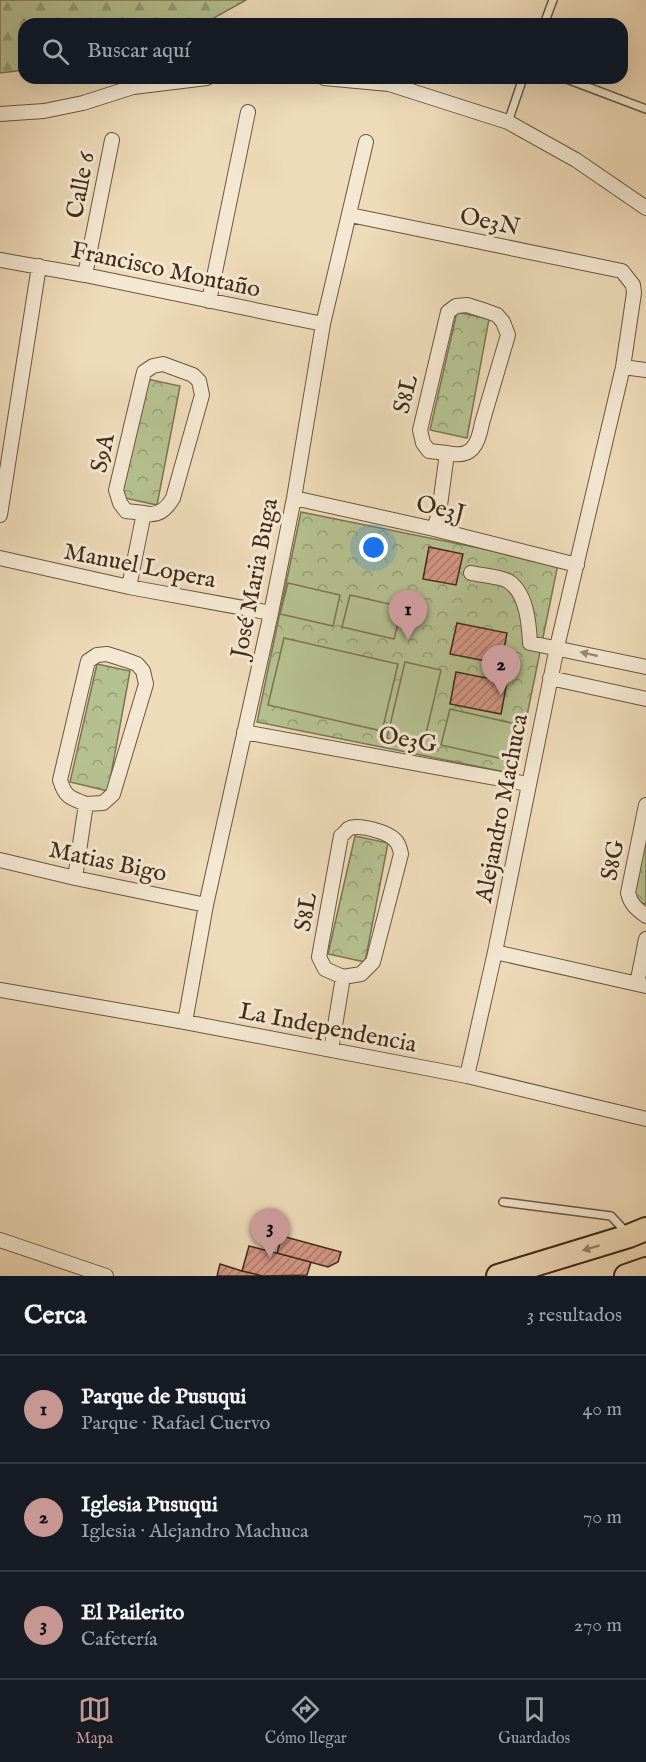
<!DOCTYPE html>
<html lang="es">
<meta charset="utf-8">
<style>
body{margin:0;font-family:"IM FELL English",serif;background:#242831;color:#f1f3f6}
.you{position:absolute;left:374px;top:548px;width:21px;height:21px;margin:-15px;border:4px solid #fff;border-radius:50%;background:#1a73e8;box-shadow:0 0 0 9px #1a73e833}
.badge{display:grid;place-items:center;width:39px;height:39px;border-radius:50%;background:#c59692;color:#111;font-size:20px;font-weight:700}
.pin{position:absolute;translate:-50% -50px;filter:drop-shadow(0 2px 3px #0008)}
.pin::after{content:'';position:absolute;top:32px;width:21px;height:18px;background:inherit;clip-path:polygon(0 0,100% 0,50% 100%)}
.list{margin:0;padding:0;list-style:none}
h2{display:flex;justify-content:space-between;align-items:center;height:78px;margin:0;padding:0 24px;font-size:26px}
h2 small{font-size:20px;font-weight:400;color:#9ea1a6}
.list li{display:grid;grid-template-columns:39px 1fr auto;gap:18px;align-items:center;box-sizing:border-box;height:108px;padding:0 24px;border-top:2px solid #363941}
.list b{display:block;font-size:22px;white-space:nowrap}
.list p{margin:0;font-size:20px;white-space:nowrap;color:#9ea1a6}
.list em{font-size:20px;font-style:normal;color:#9ea1a6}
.icon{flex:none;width:33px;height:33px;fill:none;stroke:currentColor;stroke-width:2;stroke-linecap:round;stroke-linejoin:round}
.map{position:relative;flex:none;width:646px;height:1276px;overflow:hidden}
.search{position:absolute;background:#171b24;box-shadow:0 6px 24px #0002;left:18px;right:18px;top:18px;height:66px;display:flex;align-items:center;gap:15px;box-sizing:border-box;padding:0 21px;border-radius:18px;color:#9ea1a6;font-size:22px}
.sheet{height:402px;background:#171b24}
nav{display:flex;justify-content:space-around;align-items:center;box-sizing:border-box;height:84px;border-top:2px solid #363941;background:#171b24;font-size:16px;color:#9ea1a6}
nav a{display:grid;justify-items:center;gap:3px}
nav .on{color:#c59692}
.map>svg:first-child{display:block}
</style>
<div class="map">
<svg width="646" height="1276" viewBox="0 0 646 1276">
<defs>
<pattern id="forest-firs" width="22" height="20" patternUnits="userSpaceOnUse" patternTransform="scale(1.5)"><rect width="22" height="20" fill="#b6c191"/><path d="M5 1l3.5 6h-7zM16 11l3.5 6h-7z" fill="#969d75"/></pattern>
<pattern id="park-crowns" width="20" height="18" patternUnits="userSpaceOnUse" patternTransform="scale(1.5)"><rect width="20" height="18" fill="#b6c191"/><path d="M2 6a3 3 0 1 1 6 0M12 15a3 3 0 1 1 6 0" fill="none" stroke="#969d75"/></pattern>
<pattern id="building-hatch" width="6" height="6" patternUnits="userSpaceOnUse" patternTransform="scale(1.5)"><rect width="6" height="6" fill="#d49787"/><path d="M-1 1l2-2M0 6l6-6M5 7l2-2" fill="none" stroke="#ae7b6d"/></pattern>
</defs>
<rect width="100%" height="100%" fill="#eedbb9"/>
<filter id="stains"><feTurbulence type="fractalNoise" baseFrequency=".00333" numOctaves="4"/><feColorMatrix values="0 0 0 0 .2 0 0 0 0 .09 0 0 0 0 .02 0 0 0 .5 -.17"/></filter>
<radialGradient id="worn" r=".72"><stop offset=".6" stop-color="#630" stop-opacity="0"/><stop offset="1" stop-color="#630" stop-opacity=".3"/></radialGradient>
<path fill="url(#forest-firs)" stroke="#7c7554" stroke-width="1.5" d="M0,0H246L203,24H24V70L0,73Z"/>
<path fill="url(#park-crowns)" stroke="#7c7554" stroke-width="1.5" d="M457,312L489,319L467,438L430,430Z
M147,379L180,386L157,505L120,497Z
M301,512L558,564L515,774L257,722Z
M97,664L130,671L108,791L70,782Z
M355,836L388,843L365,962L328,954Z
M646,840V904L632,901Z"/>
<path fill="#b6c191" stroke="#7c7554" stroke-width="1.5" d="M288,583L340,595L333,626L280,614Z
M350,595L402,607L394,639L342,627Z
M284,638L398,664L382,731L268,705Z
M405,662L441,670L423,746L387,738Z
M450,709L516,724L508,760L441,745Z"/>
<path fill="url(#building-hatch)" stroke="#422918" stroke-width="1.5" d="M429,547L463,554L456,585L423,579Z
M457,623L507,633L501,664L450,654Z
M456,672L507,682L501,714L450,704Z
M282,1236L341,1252L338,1262L328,1267L277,1253Z
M249,1246L311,1262L307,1275L263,1276L242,1271Z
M220,1264L242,1271L263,1276H217Z"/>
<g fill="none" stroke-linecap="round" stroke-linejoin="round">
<g stroke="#6d5640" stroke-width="10">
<path id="lane" d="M544,24L553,0
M564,78L646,109
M508,122L523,78
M503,1202L611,1216L626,1232"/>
</g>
<g stroke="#6d5640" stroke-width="16">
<path id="street" d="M324,78L389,84L508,122L576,160L646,208
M0,114L44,111L83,103L133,87L207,78
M350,215L622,271L633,285L634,293L623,367L557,647L495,952L467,1076
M0,260L85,275L323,324
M85,275L112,140
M209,301L248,112
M623,367L646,370
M294,498L434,529L577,565
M0,515L39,266
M434,529L439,513L447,453L429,451L423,443L420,430L448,312L456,306L467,305L486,311L497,315L503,322L508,335L482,423C478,445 472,459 447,453
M0,558L129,587L271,613
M471,573C480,575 501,577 508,581C527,593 529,624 530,643L646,667
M129,587L144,513L126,511L120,503L116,490L144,372L153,366L163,364L193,375L199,381L202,395L173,498C166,510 157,517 144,513
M550,678L646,699
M244,732L528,784
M646,805L628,893C631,905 637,909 646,916
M0,860L75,878L206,905
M75,878L86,804C70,798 65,797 60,780L88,661L97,655L107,654L126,660L137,664L143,671L146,684L113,794L103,803L86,804
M495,952L646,986
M637,984L646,939
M0,990L185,1022L467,1076L646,1119
M185,1022L206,905L271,613L294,498L323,324L366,142
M331,1050L343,977L325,969L319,957L341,836C342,836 348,829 348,829C357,823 388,832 395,840C399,844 400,848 401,854L373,962L361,974L343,977
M0,1240L106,1276"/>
</g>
<g stroke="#422918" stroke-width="26">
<path id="primary" d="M498,1276L629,1236L646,1229
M626,1276L646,1269"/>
</g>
<use href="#lane" stroke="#f4e8d2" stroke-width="7"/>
<use href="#street" stroke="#f4e8d2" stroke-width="14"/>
<use href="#primary" stroke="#eedbb9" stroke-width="22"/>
</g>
<defs><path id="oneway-solid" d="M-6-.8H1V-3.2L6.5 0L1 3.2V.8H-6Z" transform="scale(1.5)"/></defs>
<use fill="#9b8875" href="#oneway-solid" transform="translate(589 654) rotate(-167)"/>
<use fill="#988268" href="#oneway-solid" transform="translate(591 1248) rotate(163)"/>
<g text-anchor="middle" stroke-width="6" stroke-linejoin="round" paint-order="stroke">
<g font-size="24" fill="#422918" stroke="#f4e8d2">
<text transform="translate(80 185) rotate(-79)" y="8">Calle 6</text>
<text transform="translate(490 221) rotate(12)" y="8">Oe3N</text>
<text transform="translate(166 269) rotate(12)" y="8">Francisco Montaño</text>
<text transform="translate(405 394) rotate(-76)" y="8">S8L</text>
<text transform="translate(102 453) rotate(-77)" y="8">S9A</text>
<text transform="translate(441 508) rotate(13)" y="8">Oe3J</text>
<text transform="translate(140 565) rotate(11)" y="8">Manuel Lopera</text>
<text transform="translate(254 578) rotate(-79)" y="8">José Maria Buga</text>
<text transform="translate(408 739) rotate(10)" y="8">Oe3G</text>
<text transform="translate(501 808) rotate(-79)" y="8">Alejandro Machuca</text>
<text transform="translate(612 860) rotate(-79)" y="8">S8G</text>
<text transform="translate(108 861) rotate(12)" y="8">Matias Bigo</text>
<text transform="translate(305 912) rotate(-80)" y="8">S8L</text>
<text transform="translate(328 1027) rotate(11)" y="8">La Independencia</text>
</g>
</g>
<rect width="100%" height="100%" filter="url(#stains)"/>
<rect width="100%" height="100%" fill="url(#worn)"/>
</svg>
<div class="you"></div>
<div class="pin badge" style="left:408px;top:640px">1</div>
<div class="pin badge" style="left:501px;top:695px">2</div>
<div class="pin badge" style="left:270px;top:1258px">3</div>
<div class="search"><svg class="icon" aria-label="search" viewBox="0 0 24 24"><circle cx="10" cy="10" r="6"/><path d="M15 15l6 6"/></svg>Buscar aquí</div>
</div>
<section class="sheet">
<h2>Cerca<small>3 resultados</small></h2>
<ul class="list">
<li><span class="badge">1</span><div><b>Parque de Pusuqui</b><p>Parque · Rafael Cuervo</p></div><em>40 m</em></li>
<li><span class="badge">2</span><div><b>Iglesia Pusuqui</b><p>Iglesia · Alejandro Machuca</p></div><em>70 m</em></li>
<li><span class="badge">3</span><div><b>El Pailerito</b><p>Cafetería</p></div><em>270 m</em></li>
</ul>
</section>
<nav>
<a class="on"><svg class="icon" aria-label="map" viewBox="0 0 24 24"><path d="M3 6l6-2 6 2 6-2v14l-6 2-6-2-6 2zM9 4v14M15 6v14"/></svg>Mapa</a>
<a><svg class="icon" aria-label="directions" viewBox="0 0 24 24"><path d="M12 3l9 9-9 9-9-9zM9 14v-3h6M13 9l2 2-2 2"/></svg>Cómo llegar</a>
<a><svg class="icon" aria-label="saved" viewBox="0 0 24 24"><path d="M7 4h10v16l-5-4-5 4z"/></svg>Guardados</a>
</nav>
